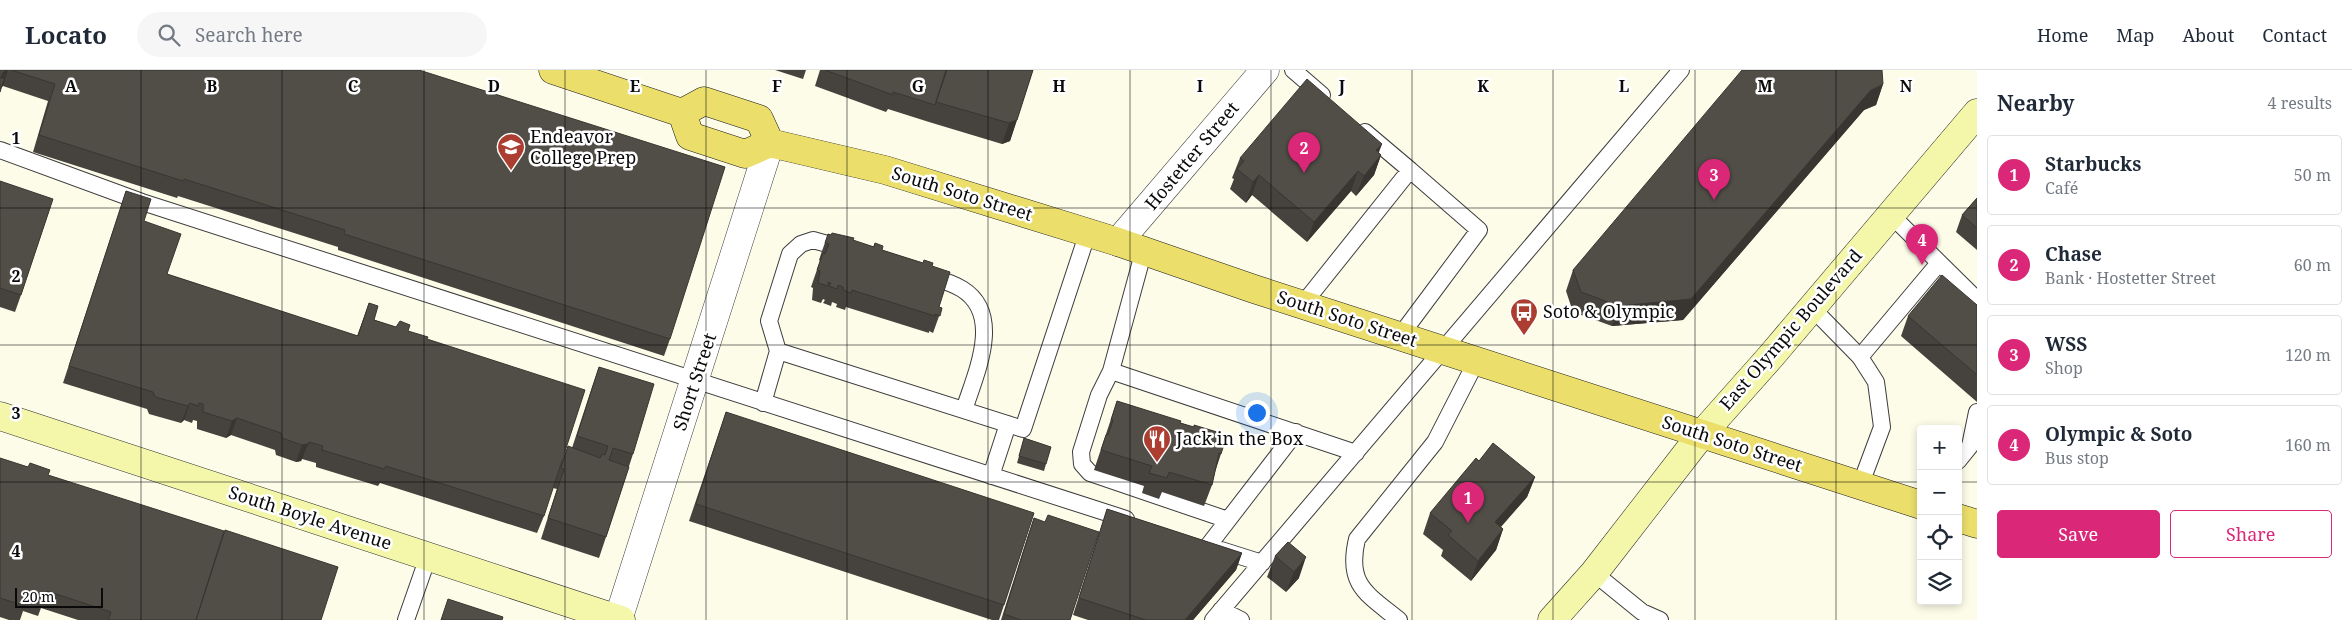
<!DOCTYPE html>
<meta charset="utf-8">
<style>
body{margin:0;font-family:"Noto Serif",serif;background:#f6f6f7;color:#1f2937}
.controls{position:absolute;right:15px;bottom:15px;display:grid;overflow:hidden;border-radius:5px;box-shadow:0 2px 8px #0003}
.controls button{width:45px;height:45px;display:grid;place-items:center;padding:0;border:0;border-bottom:1px solid #e0e1e3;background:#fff;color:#1f2937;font:25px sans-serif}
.scale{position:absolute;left:15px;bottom:12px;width:88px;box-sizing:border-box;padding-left:5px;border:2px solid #0a0a0a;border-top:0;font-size:14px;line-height:18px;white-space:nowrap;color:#0a0a0a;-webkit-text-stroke:4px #fff;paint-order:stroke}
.you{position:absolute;left:1256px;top:342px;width:18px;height:18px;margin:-12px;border:4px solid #fff;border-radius:50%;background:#1a73e8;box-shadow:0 0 0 8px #1a73e833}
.badge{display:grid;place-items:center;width:32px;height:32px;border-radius:50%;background:#db2777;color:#fff;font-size:16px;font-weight:700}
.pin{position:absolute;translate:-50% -41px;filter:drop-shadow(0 1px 2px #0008)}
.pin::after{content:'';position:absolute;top:26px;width:18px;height:15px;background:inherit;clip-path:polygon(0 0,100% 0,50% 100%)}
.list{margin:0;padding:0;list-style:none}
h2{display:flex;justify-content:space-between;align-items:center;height:65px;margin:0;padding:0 20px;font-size:21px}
h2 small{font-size:16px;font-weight:400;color:#747a83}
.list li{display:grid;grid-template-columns:32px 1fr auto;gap:15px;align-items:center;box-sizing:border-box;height:80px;margin:0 10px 10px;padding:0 10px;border:1px solid #e0e1e3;border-radius:5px}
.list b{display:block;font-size:19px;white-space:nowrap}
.list p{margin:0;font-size:16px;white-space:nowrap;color:#747a83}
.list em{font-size:16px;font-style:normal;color:#747a83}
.actions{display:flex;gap:10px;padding:15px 20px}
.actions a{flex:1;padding:11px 0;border:1px solid #db2777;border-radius:5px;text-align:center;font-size:18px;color:#db2777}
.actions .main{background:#db2777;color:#fff}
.icon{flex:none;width:28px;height:28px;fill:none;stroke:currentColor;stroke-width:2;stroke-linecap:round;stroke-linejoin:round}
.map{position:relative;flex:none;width:1977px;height:550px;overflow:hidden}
header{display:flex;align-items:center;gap:30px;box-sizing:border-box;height:70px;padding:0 25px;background:#fff;border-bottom:1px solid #e0e1e3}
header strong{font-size:24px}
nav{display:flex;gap:28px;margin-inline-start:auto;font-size:18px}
.search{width:350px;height:45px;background:#f6f6f7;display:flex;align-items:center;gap:12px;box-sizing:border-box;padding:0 18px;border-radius:28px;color:#747a83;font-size:19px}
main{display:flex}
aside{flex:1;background:#fff}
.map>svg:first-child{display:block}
</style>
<header>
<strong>Locato</strong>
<div class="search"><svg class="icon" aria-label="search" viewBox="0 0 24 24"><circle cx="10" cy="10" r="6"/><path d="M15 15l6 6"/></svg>Search here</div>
<nav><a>Home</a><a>Map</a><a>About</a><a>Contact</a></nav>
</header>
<main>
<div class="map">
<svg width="1977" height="550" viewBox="0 0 1977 550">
<rect width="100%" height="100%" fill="#fdfce9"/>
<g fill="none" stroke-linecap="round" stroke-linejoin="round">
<g stroke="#3d3d3d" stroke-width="18">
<path id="lane" d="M1293,0L1322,25
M0,80L142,132L1126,449
M1891,145L1977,230
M1144,180L1111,301L1356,383
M926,205C938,209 951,212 962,219C1004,245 975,305 964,340
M1303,234L1410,100L1365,62
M1812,238L1860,287L1876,312L1882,357L1860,416
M1400,266L1479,160L1410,100
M778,281L769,251L790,184L801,174L813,170L845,179
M1860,287L1939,193
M1111,301L1099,325L1081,382L1082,394L1090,403L1228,450
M763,333L778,281L1023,359L1088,162
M1958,391L1970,376L1977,342
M991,406L1008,354
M1208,476L1296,362
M1221,480L1262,493
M1594,503L1642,542L1660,550
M1221,540L1241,550
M406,550L428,487
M1213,550L1681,0
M1399,550C1367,524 1346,515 1357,469L1435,372L1477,290"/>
</g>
<g stroke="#3d3d3d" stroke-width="29">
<path id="street" d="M1118,172L1265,0
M618,550L770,73"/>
</g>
<g stroke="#2c2c2c" stroke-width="29">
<path id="secondary" d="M0,346L621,550
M1552,550L1594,503L1701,365L1772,285L1977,43"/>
</g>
<g stroke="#1b1b1b" stroke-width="29">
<path id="primary" d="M553,0L682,43L704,31L759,49L770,73
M682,43L690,66L745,84L770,73L885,100L1118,172L1254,219L1921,435
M1958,448L1977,454"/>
</g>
<use href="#lane" stroke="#fff" stroke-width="16"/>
<use href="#street" stroke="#fff" stroke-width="28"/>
<use href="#secondary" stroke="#f4f7aa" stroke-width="28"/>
<use href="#primary" stroke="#ebde6b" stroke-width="28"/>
</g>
<path fill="#46423d" d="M0,0H419L670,269L664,286L338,180V177L178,126L177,128L33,82L48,31L3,16L2,17Z
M775,0H806L803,9Z
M820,0H1033L1010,71L1002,74L929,52L888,39L886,42L815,16Z
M1883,14L1876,35L1864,40L1683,250L1612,256L1573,242L1566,221L1573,200Z
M1382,74L1378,82L1381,85L1374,105L1356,126L1351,121L1307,172L1252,125L1246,133L1230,119L1234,109L1232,108L1240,88Z
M0,111L21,225L15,242L0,237Z
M126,121L144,151L167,204L357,266L369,233L374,250L408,261L427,269L544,446L537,463L380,413L378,416L316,397V393L302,389L301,391L296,392L276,385L275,380L231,365L226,368L197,359V351L193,350L192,353L184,350L181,353L149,344L147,339L63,313Z
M1977,128V180L1956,162L1962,145Z
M828,164L853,171L873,177L875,173L882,180L932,196L939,237L942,238L933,263L929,261V263L846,237L845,240L836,237L837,234L832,232L831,236L823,233L825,230L823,229L821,233L812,230L813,218L811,217L820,191L819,190L822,181Z
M1977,235V332L1901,266L1908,246Z
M599,297L633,384L606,467L599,488L541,469L557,419L553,418L560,396L568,376L572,378L592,317Z
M1117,331L1193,357L1221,384L1215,402L1212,415L1204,436L1162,422L1159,429L1142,423L1144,416L1094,400Z
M726,342L1004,535L999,550H992L689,451Z
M1024,368L1046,394L1044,401L1017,393Z
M0,388L48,405L218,479L225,460L321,550H78L41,538L38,546L23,541L20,550H9L0,547Z
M1479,391L1535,407L1527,427L1501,457L1503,459L1496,480L1471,511L1441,486L1443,480L1423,464L1430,443Z
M1107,439L1242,483L1236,500L1193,550H1088L1073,545Z
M1034,448L1070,550H1001L1028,465Z
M1288,472L1299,508L1286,522L1267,507L1275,486Z"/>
<path fill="#393632" d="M7,0H8L3,16L0,17V9L3,2Z
M1883,14L1876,35L1864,40L1683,250L1612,256L1619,236L1871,20Z
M1017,50L1010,71L1002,74L1009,53Z
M1382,74L1375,93L1381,85L1374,105L1356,126L1364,106L1376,80Z
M1358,101L1351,121L1307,172L1314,152Z
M1259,105L1252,125L1246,133L1253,112Z
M190,333L184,350L181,353L188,336Z
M237,348L231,365L226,368L232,351Z
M309,372L301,391L296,392L302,375Z
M1535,407L1527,427L1487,472L1495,452Z
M1503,459L1496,480L1471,511L1478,491Z
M1242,483L1236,500L1193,550H1185Z
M1306,487L1299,508L1286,522L1294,502Z"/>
<path fill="#514d47" stroke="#393632" d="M0,0H7L3,2L1,8L4,9L0,22Z
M11,0H419L725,97L670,269L344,164L345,160L184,109L183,111L39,65L55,14Z
M825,0H946L935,35L893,22V25Z
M947,0H1033L1017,50L1009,53L936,32Z
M1742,0H1882L1883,14L1871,20L1691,229L1619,236L1581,222L1573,200Z
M1307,9L1382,74L1376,80L1381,85L1364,106L1358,101L1314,152L1259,105L1253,112L1237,99L1244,91L1240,88Z
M0,111L53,129L21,225L0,218Z
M126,121L151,129L144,151L181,164L167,204L358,266L369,233L378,236L374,250L396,257L400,251L410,255L408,261L428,267L427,269L585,320L544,446L386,396L384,399L322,380L323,376L309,372L307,374L302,375L282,368L281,363L237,348L232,351L203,342V334L199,333L198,336L190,333L188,336L155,327L153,322L69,296Z
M1977,128V158L1962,145Z
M832,163L854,168L853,170L874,177L875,173L883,176L882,180L923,193L924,190L933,193L932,196L950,202L939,237L942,238L940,246L935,244V246L852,220L851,223L843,220V217L838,215L837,219L829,216L831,213L828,212V216L818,213L820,201L817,200L823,183L825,184L829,174L825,173L828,164L831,165Z
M1942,205L1977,235V305L1908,246Z
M599,297L654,314L633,384L613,378L609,390L629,397L606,467L548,448L564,399L561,398L568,376L600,388L602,384L605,385L608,376L577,366Z
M1117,331L1181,351L1180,353L1194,357V355L1227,365L1221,384L1219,383L1212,415L1169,402L1167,408L1149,403L1152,396L1101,380L1106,365H1108L1113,350H1111Z
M726,342L1034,443L1004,535L696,434Z
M1024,368L1051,377L1046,394L1019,386Z
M1493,373L1535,407L1495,452L1503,459L1478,491L1448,465L1452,461L1430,443L1476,388L1479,391Z
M0,388L28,397L30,393L50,400L48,405L224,461L196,550H108L111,542L47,521L45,529L28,524L25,536L0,528Z
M1107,439L1242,483L1185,550H1146L1079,528Z
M1048,445L1099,462L1070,550H1021L1004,544L1034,448L1045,452Z
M225,460L338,497L321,550H196Z
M1288,472L1306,487L1294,502L1275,486Z
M448,529L503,547L502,550H441Z"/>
<path fill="none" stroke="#0a0a0a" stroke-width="1" stroke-opacity="0.55" d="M141,0V550M282,0V550M424,0V550M565,0V550M706,0V550M847,0V550M988,0V550M1130,0V550M1271,0V550M1412,0V550M1553,0V550M1695,0V550M1836,0V550M0,138H1977M0,275H1977M0,412H1921M1958,412H1977"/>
<defs>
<g id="school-pin" transform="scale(1.4375)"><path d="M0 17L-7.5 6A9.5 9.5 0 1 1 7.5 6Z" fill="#ab3d31" stroke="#fff"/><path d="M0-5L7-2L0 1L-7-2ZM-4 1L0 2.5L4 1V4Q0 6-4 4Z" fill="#fff"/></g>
<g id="bus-pin" transform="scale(1.4375)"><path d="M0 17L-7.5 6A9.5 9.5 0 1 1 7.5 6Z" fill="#ab3d31" stroke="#fff"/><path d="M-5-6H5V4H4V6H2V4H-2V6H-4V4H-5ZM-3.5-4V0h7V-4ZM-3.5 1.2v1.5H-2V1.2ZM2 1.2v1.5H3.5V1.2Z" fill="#fff"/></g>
<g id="restaurant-pin" transform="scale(1.4375)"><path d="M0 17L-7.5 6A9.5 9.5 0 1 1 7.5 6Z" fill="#ab3d31" stroke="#fff"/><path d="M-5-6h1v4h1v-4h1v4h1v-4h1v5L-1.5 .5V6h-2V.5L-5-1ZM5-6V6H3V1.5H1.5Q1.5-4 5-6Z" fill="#fff"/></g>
</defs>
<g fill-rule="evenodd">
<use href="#school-pin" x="511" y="77"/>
<use href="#bus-pin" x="1524" y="242"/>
<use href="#restaurant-pin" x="1157" y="369"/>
</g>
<g text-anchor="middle" stroke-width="5" stroke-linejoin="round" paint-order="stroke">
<g font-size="18" fill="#0a0a0a" stroke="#fff" text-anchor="start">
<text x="530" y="73">Endeavor<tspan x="530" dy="21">College Prep</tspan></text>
<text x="1543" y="248">Soto &amp; Olympic</text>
<text x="1176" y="375">Jack in the Box</text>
</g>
<g font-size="18" fill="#0a0a0a" stroke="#fff">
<text transform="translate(1192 86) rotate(-50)" y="6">Hostetter Street</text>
<text transform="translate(962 124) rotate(17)" y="6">South Soto Street</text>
<text transform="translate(1347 249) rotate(18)" y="6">South Soto Street</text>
<text transform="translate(1791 260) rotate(-49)" y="6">East Olympic Boulevard</text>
<text transform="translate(695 312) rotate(-72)" y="6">Short Street</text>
<text transform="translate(1732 374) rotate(18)" y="6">South Soto Street</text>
<text transform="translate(310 448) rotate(18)" y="6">South Boyle Avenue</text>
</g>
</g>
<g font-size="16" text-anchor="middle" font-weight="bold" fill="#0a0a0a" stroke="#fff" stroke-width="5" stroke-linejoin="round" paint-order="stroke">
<text x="71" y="22">A</text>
<text x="212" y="22">B</text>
<text x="353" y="22">C</text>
<text x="494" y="22">D</text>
<text x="635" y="22">E</text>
<text x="777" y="22">F</text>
<text x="918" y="22">G</text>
<text x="1059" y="22">H</text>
<text x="1200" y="22">I</text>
<text x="1342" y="22">J</text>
<text x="1483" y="22">K</text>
<text x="1624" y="22">L</text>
<text x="1765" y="22">M</text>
<text x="1906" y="22">N</text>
<text x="16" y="74">1</text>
<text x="16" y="212">2</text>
<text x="16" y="349">3</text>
<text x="16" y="487">4</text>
</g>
</svg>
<div class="controls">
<button>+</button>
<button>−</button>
<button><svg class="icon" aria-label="locate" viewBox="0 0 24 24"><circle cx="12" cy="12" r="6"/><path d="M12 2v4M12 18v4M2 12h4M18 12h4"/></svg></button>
<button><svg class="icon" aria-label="layers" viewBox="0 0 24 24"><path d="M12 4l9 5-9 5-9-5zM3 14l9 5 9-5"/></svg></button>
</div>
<div class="scale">20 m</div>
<div class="you"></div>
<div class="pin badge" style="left:1468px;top:453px">1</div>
<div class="pin badge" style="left:1304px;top:103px">2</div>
<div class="pin badge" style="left:1714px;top:130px">3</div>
<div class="pin badge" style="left:1922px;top:195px">4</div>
</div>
<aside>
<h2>Nearby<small>4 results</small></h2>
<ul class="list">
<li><span class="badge">1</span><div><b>Starbucks</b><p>Café</p></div><em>50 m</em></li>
<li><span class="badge">2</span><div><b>Chase</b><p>Bank · Hostetter Street</p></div><em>60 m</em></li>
<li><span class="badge">3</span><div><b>WSS</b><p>Shop</p></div><em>120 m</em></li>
<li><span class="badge">4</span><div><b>Olympic &amp; Soto</b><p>Bus stop</p></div><em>160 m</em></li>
</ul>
<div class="actions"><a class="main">Save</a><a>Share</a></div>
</aside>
</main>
